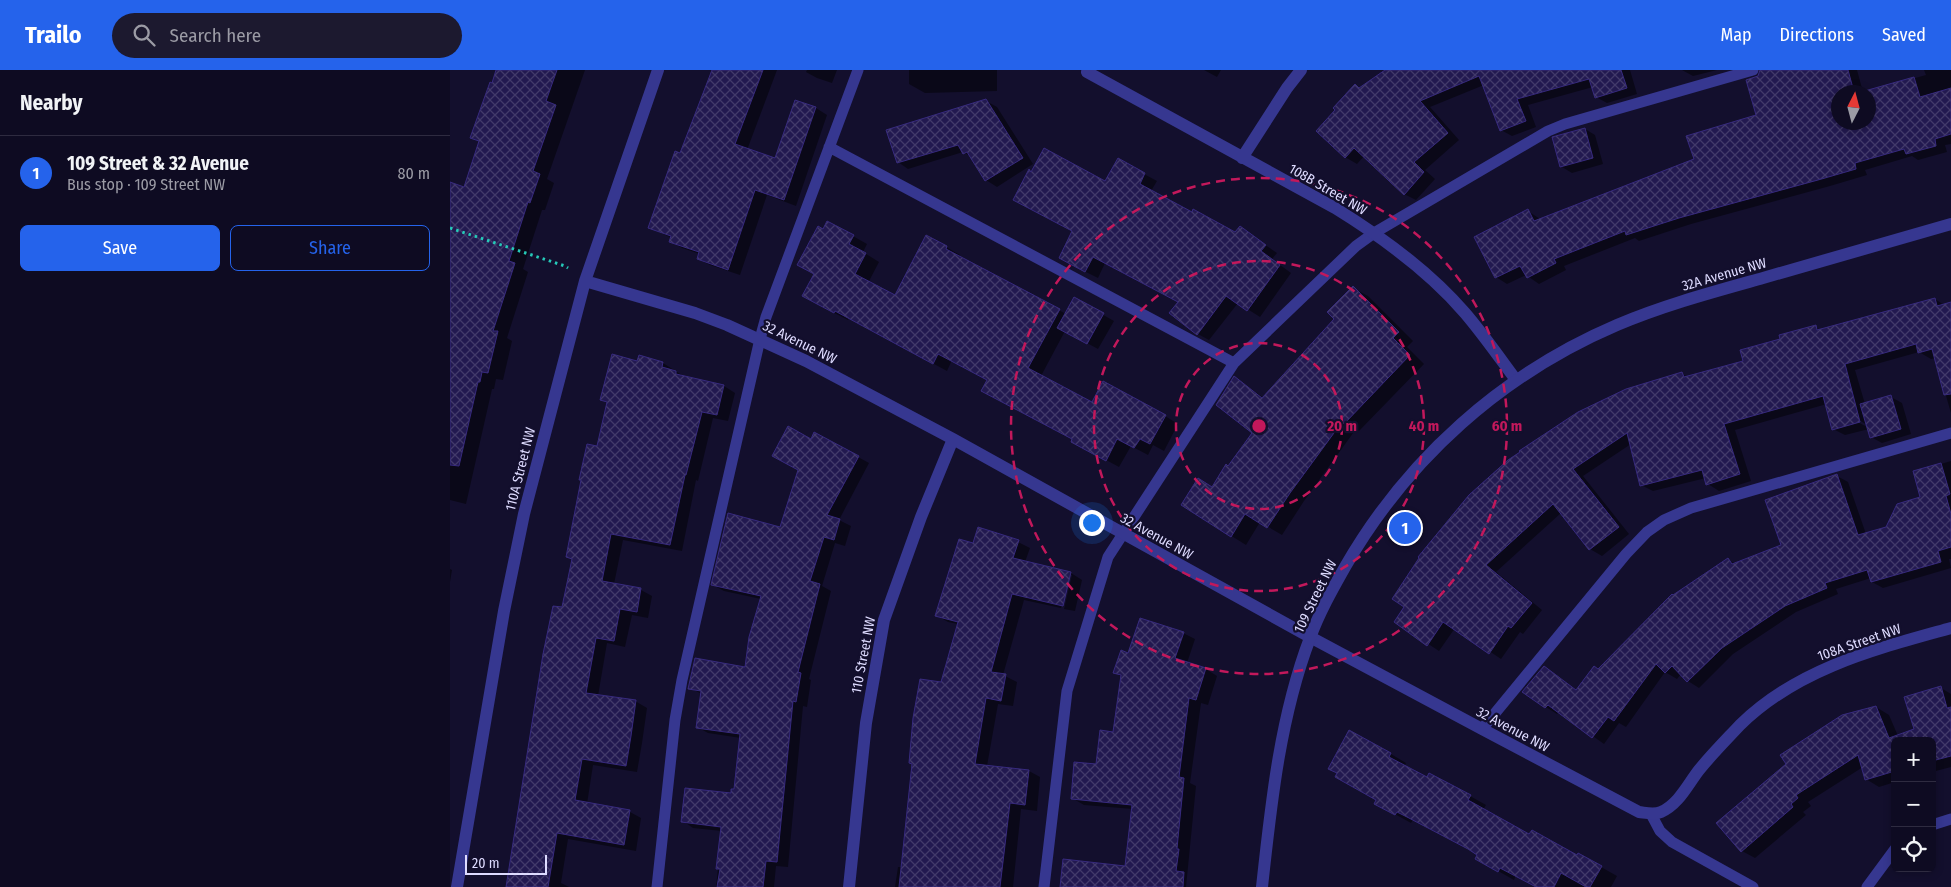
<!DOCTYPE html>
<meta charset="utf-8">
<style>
body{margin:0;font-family:"Fira Sans Condensed",sans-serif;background:#1c192f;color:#f1f3f6}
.controls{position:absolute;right:15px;bottom:15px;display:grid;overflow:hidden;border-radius:8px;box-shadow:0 2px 8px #0003}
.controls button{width:45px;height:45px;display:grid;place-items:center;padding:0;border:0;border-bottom:1px solid #2e2b40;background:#0e0b22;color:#f1f3f6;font:25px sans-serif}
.compass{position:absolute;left:1381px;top:15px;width:45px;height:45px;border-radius:50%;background:#0e0b22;box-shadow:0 2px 8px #0003;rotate:6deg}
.scale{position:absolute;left:15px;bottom:12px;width:82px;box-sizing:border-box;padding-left:5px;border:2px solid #dedbff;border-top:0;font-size:14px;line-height:18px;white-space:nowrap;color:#dedbff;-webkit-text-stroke:4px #130f2d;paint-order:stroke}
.you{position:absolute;left:641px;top:452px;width:18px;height:18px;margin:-12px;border:4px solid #fff;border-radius:50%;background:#1a73e8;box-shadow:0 0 0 8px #1a73e833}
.badge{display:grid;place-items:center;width:32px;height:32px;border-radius:50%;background:#2563eb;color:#fff;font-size:16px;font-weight:700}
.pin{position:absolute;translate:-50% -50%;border:2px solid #fff;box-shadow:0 1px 5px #0006}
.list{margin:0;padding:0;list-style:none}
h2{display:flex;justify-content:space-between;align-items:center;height:65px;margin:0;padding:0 20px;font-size:21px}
h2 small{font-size:16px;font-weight:400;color:#9b9ba5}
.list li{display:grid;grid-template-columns:32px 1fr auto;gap:15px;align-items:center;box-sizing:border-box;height:75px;padding:0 20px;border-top:1px solid #2e2b40}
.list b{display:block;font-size:19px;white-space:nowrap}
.list p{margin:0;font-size:16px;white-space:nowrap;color:#9b9ba5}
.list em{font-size:16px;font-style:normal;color:#9b9ba5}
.actions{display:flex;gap:10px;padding:15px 20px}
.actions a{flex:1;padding:11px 0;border:1px solid #2563eb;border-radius:8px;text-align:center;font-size:18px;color:#2563eb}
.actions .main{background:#2563eb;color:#fff}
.icon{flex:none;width:28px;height:28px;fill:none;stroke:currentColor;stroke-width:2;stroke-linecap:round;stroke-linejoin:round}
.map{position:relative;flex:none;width:1501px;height:817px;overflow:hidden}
header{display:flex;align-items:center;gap:30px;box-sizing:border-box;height:70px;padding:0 25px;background:#2563eb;color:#fff}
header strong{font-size:24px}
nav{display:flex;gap:28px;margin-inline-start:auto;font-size:18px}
.search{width:350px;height:45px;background:#1c192f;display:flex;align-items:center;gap:12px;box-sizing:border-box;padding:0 18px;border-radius:28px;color:#9b9ba5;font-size:19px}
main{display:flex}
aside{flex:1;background:#0e0b22}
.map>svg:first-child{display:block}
</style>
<header>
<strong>Trailo</strong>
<div class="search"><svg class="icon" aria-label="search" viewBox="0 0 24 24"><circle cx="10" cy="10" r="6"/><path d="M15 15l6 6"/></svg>Search here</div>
<nav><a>Map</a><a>Directions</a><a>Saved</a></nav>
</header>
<main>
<aside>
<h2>Nearby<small></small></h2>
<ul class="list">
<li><span class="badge">1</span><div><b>109 Street &amp; 32 Avenue</b><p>Bus stop · 109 Street NW</p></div><em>80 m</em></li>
</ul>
<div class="actions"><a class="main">Save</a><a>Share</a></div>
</aside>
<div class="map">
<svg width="1501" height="817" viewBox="0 0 1501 817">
<defs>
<pattern id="building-cross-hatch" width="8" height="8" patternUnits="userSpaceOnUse" patternTransform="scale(1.25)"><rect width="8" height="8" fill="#221950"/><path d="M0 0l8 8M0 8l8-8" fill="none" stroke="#423a6a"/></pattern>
</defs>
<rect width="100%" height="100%" fill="#130f2d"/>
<path fill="#0007" fill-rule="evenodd" d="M48,0H135L97,109L104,113L95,140H92L73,199L78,202L57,268L62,271L53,310L46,309L44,319H42L16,434L0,430V113L15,118L30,72L22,68Z
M263,0H327L297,80L326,90L346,32L366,38L377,45L346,136L317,125L290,205L260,195L248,189L250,184L232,178L220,171L222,168L200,158L231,85Z
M357,0H387L382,13L367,8L356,2Z
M459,0H547V21L475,23L459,14Z
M754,0H771L767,7Z
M937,0H1180L1187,24L1157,33L1146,27L1143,17L1078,35L1086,57L1062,66L1051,60L1034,15L980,37L1009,70L975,100L985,109L966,130L954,124L914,86L907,94L895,87L910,19Z
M1232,0H1267L1243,6Z
M1311,0H1407L1413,22H1388V52H1418V22H1415L1476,5L1474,0H1501V74L1495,75L1497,82L1468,90L1462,86L1415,100L1417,105L1380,116L1241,154L1189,171L1185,168L1114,196L1116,200L1089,214L1076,205L1057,214L1046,207L1078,141L1090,149L1245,90L1308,46Z
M536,31L547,37L583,94L547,117L536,110L522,87L513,82L458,99L448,92Z
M1135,59L1145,65L1153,94L1122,103L1112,97L1104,68Z
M668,90L707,111L701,121L742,144L786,163L790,158L827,183L822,189L841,203L810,247L788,233L759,270L748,264L729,232L655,193L648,208L622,195L624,161L580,100L656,113Z
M378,152L417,174L413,182L429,192L418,213L445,227L496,177L510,185L509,187L616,244L625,229L664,251L648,279L615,261L591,306L643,334L715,346L728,354L714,381L703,375L698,385L681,376L669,397L636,379L538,310L502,290L497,301L399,248L398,250L367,234L366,204L374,161Z
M903,218L918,226L963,271L957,277L974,294L909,361L906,359L854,431L832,465L810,452L796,475L732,435L762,418L803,363L785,308L814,328L886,249Z
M1485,229L1494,235L1501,233V343L1485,288L1481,289L1469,282L1405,300L1415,334L1441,327L1452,333L1461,364L1432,373L1421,367L1419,359L1395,365L1383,359L1377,334L1285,360L1301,411L1269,421L1258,414L1256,408L1203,421L1191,415L1181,374L1133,406L1179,464L1152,486L1140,479L1111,443L1046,502L1092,540L1073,564L1070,562L1051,589L1005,558L989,581L945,552L1232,304L1238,307L1294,292L1332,270L1365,257L1371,260ZM1406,348L1417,355V357L1404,350Z
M188,292L213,293L235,307L274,316L285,323L278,351L263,348L248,411L246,410L232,481L173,470L164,514L191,520L202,526L198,548L182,545L175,577L157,573L148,626L185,631L197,638L192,673L187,702L143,695L137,734L180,742L191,748L186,781L118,769L111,813L119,817H57L123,490L117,487L158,334L152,330Z
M361,370L408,387L419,393L389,450L401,456L395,476L385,473L372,516L381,521L359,609L361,610L357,637L353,636L338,797L326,796L324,817H266L272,761L243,758L233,751L285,721L291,668L258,663L247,657L252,624L240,618L296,599L311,529L274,521L263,515L331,459Z
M1501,391V489H1499L1501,498L1433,518L1422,512L1421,508L1386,519L1388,524L1346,542L1283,584L1249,618L1238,611L1231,604L1227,609L1215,602L1176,657L1169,653L1154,674L1109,642L1107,644L1096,637L1074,621L1094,597L1127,620L1223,526L1278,490L1286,494L1332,475L1387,406L1398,412L1416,464L1437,458L1471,428L1464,402Z
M568,472L580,478L575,492L621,503L632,510L625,541L614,539L622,505H619L611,538L574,530L553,605L567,612L563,636L548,634L537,696L579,701L590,707L587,741L571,739L563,817H445L448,797H453L492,614L508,554L498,552L486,545L524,475Z
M0,499L2,500L0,512Z
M733,563L745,569L737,593L756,599L767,606L758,635L751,633L740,713L746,716L736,817H611L676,797L683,739L634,735L622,728L647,695L664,663L672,607L665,603L679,584Z
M1491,618L1501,624V697L1482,702V671H1445V712L1429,717L1416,709L1413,697L1358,732L1361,736L1353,742L1356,745L1305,788L1292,781L1426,637L1439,645L1448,666L1466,660Z
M941,684L956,693L954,697L977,709L1020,726L1036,735L1033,740L1080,766L1151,797L1167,806L1161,817H1087L1066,805L1064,810L1027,789L1029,785L1024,782L974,755L963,750L961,753L941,742L927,730L887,707Z"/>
<path fill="url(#building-cross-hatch)" stroke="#372a7e" d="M46,0H107L96,31L106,35L83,101L90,104L80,133L78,132L59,191L65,193L43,261H48L38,303L32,302L30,312H28L9,396L0,395V112L14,117L29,71L20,68L40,12L42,13Z
M262,0H313L285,74L325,88L345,30L366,37L334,130L305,120L278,200L247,189L249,182L219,172L221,166L198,158L225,81L230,83Z
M935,0H1171L1177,18L1145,28L1139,9L1067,29L1076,51L1050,61L1029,6L970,31L998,63L964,92L974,102L954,125L904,78L895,88L866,61L885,40L883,38L905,14L909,18Z
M1310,0H1398L1404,22H1388V52H1418V22H1411L1464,7L1470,27L1501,18V64L1485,69L1486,76L1456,84L1454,79L1405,93L1406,99L1368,110L1229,148L1176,165L1175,161L1104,189L1106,193L1077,208L1070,196L1045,208L1024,167L1078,139L1084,151L1244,89L1236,66L1306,45L1296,10L1308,6Z
M536,29L573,88L535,111L517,82L513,84L508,75L447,93L436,60Z
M1135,58L1143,88L1110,97L1102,67Z
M594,78L655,111L668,88L695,103L690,114L742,142L743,139L785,162L790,156L816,175L811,181L830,195L797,241L776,226L747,265L719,243L728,232L643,187L635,202L609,188L622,161L563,130L579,99L581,102Z
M377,151L404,165L399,174L416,183L405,204L445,225L476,165L497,176L496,179L610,239L578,298L642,332L653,311L716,345L700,374L690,369L684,378L667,369L656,391L621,372L622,369L531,321L537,310L488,284L483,294L385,241L384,243L352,226L364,204L347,195L368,156L373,159Z
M903,216L949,262L943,268L960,285L894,354L892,352L840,423L817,458L795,444L781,467L731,435L748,408L762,417L776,394L778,396L802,363L766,335L784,306L812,328L884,249L877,242Z
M624,227L654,243L637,274L607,258Z
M1485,228L1487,236L1501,232V324L1494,325L1482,279L1468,283L1466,274L1395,294L1410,352L1382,360L1373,326L1274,354L1290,404L1256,415L1252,400L1190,416L1177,363L1123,399L1169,457L1139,480L1103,434L1036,495L1082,533L1061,558L1058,556L1039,584L993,552L977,576L944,552L954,537L942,529L969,488L968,487L1019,425L1058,390L1070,382L1069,381L1128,342L1176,319L1232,302L1234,307L1293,291L1290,280L1330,269L1329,265L1366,255L1367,260Z
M162,284L187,291L189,285L213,292L212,297L226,301V304L274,315L267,345L252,342L236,405H235L220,475L161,464L152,511L191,518L187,542L170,539L164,571L146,568L136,623L186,630L181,666L176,696L132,689L125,730L180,740L174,775L107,763L98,817H56L93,584L103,536L112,537L122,489L116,487L131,410H129L137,374L147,376L157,332L150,330Z
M1441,325L1451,359L1420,368L1410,334Z
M338,356L361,369L364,362L409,386L377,445L390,449L384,470L374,467L360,511L370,514L348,602L351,603L346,632L343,631L327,792L316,791L313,817H267L270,799H266L271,757L231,752L235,718L281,723V719H284L290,664L246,658L251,621L238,619L245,588L295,597L299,567L311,526L261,515L278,443L330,457L348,400L322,386Z
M1491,393L1500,424L1496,426L1501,444V477L1488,481L1491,492L1421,512L1417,500L1375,513L1377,518L1335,536L1272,578L1237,612L1222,596L1215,603L1206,594L1164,651L1158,647L1142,668L1098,635L1095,638L1072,622L1094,596L1126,620L1144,596L1148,599L1222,524L1223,525L1278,488L1282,494L1331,475L1315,430L1387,404L1408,465L1436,457L1447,434L1470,427L1463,401Z
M528,457L569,470L563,488L621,502L613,536L562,524L541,602L556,604L551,631L536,628L525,694L579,700L575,735L560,733L550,817H449L462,694L459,693L463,648L470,609L491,612L508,552L485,546L509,469L523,473Z
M690,548L734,562L725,588L756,598L746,630L739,628L729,707L734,708L728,768L727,779H729L726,801L734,802L733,817H610L613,789L675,796L682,735L621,729L624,692L646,694L650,660L663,662L671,605L663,603L671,580L678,583Z
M1491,616L1497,638L1501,637V686L1482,691V671H1445V701L1415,710L1408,685L1346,725L1348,728L1341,734L1343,737L1291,782L1266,753L1336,694L1330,685L1392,645L1426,636L1439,668L1464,659L1454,627Z
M899,660L941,683L939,687L977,707L979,703L1021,725L1018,730L1079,764L1082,760L1127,785L1128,783L1152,796L1140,817H1136L1111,803L1104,817H1086L1050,798L1048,802L1025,789L1027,785L1018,779L957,747L947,742L945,745L924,734L926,730L885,707L887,703L878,699Z"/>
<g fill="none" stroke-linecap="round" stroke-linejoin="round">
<path stroke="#26c9b8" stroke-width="3" stroke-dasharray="2.5 4" stroke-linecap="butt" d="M0,158L115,196L118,198"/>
<path stroke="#363790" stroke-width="11" d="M379,77L784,293
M1032,659L1176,484L1197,462L1214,450L1241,438L1501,363
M1201,744L1210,761L1222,772L1303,817
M1482,755L1501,749
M207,817L225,650L232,610L310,269L316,247L408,0
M594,817L617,621L658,487L784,293L906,176L924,163L1098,61L1115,54L1303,0
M1417,817L1445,779"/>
<path stroke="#363790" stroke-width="12" d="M637,2L885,138C932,167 979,201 1015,243C1033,264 1049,287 1066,310
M792,88L837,18L851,0
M135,211L245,243L277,255L356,291L503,369L860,567L1032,659L1189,742C1197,743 1204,745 1211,742C1229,734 1238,714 1249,700C1262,684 1276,670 1290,655C1348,598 1426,579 1501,558
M7,817L54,541L74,444L135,211L208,0
M399,817L416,653L434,550L471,447L503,369"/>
<path stroke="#363790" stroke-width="12" d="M812,817C821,734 830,647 860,568C869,543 882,520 895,497C957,389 1052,304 1167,255C1214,235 1263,222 1313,208C1375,190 1438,172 1501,154"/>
</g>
<g fill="none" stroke="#c2185b" stroke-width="2.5" stroke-dasharray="9 6">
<circle cx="809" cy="356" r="83"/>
<circle cx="809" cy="356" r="165"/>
<circle cx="809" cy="356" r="248"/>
</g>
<g text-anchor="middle" stroke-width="4.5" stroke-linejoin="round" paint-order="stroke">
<g font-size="14" fill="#dedbff" stroke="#130f2d">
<text transform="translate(878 119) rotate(30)" y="5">108B Street NW</text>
<text transform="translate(1274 204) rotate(-16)" y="5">32A Avenue NW</text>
<text transform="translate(350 272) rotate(26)" y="5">32 Avenue NW</text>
<text transform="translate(70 399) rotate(-76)" y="5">110A Street NW</text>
<text transform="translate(707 466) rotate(29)" y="5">32 Avenue NW</text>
<text transform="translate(865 526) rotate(-64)" y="5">109 Street NW</text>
<text transform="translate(1409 572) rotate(-19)" y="5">108A Street NW</text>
<text transform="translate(413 585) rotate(-79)" y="5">110 Street NW</text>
<text transform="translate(1063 659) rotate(28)" y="5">32 Avenue NW</text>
</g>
</g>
<circle cx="809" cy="356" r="8" fill="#c2185b" stroke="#130f2d" stroke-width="2.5"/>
<g font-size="15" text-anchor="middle" font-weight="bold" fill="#c2185b" stroke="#130f2d" stroke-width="4.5" stroke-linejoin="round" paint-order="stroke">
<text x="892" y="361">20 m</text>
<text x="974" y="361">40 m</text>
<text x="1057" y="361">60 m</text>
</g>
</svg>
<div class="controls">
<button>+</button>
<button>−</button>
<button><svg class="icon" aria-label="locate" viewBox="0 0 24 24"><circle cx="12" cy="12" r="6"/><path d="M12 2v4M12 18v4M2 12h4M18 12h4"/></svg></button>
</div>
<svg class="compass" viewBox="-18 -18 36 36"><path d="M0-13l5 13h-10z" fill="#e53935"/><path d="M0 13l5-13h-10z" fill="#9b9ba5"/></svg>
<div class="scale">20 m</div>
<div class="you"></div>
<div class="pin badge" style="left:955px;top:458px">1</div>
</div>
</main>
